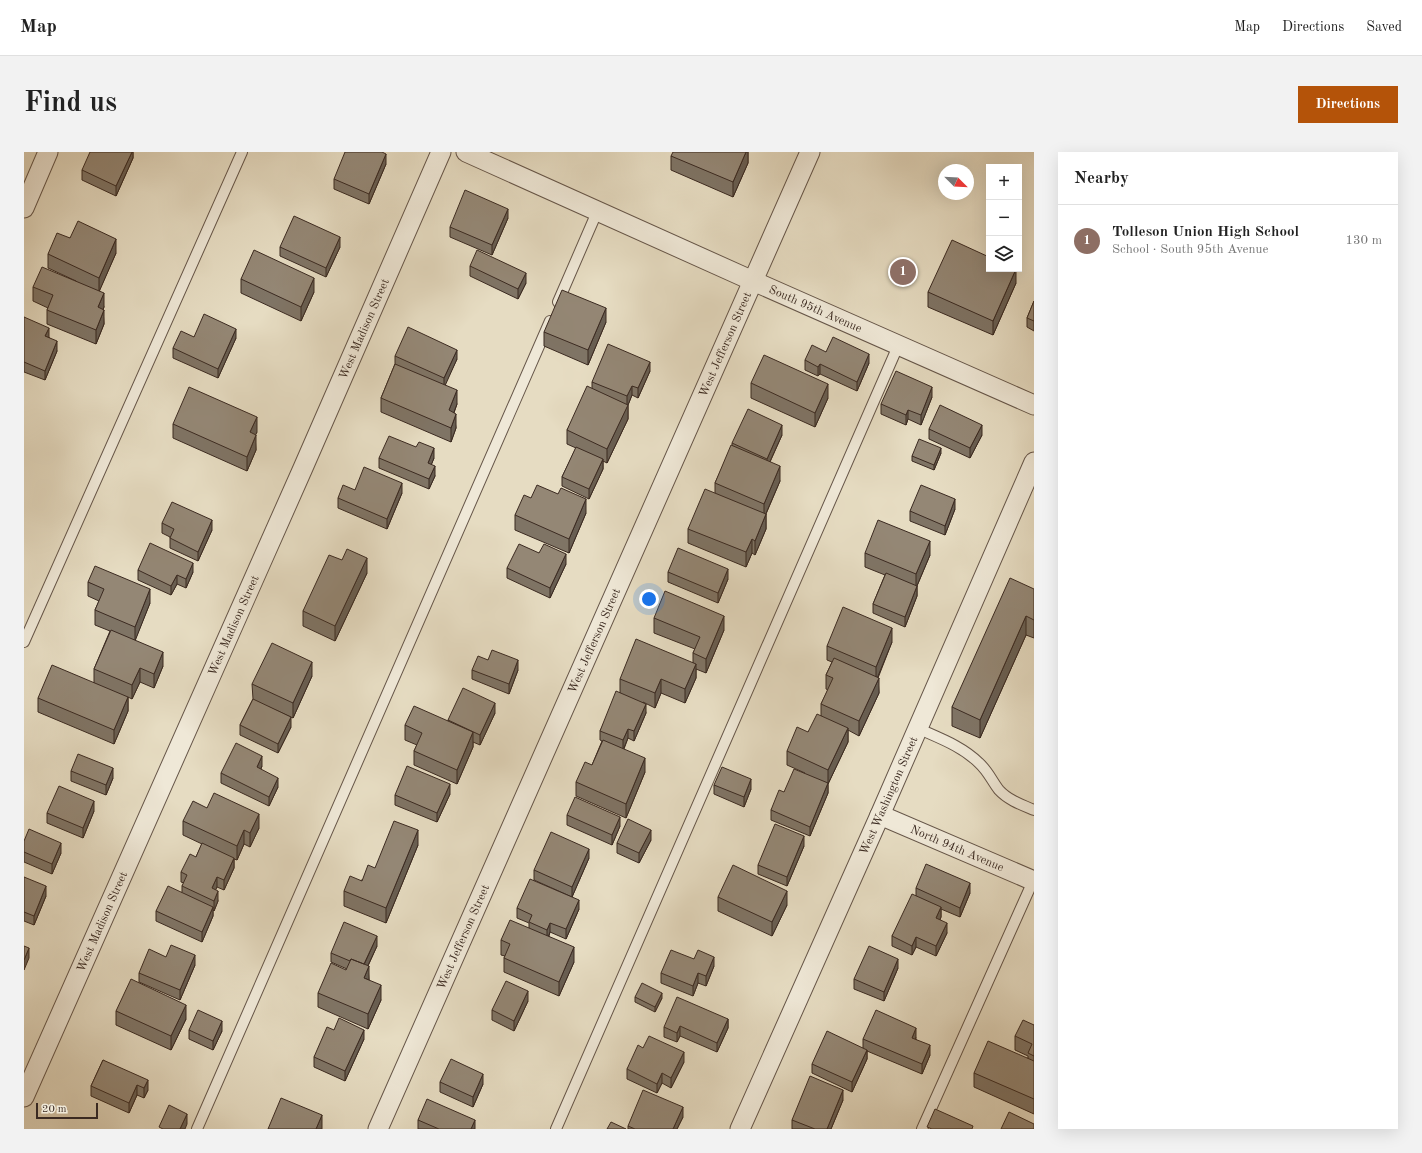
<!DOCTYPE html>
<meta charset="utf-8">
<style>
body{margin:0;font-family:"Old Standard TT",serif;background:#f2f2f2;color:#222}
.controls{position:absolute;right:12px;top:12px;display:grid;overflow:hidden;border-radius:0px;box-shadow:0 4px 16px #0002}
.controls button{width:36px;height:36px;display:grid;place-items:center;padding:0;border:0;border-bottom:1px solid #e0e0e0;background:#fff;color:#222;font:20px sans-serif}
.compass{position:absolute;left:914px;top:12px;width:36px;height:36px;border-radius:50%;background:#fff;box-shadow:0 4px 16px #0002;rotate:114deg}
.scale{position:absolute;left:12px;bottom:10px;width:62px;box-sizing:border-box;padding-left:4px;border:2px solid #3b2a21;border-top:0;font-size:11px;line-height:14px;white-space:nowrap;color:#3b2a21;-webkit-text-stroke:3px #efe8d7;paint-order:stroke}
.you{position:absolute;left:625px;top:447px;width:14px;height:14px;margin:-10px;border:3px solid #fff;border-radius:50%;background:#1a73e8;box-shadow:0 0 0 6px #1a73e833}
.badge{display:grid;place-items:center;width:26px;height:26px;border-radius:50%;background:#b45309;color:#fff;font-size:13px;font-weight:700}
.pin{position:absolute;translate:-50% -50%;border:2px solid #fff;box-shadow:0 1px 4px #0006}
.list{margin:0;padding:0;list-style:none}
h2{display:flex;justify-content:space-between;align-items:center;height:52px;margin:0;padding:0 16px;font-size:17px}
h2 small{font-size:13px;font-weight:400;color:#767676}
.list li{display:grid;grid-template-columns:26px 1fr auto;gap:12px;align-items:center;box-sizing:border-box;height:72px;padding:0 16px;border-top:1px solid #e0e0e0}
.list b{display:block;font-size:15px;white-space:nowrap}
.list p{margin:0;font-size:13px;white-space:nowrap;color:#767676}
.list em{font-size:13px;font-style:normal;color:#767676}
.icon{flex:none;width:22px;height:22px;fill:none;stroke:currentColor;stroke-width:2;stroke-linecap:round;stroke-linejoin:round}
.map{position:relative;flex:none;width:1010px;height:977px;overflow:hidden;border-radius:0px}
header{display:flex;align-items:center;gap:24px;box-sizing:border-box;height:56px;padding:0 20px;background:#fff;border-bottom:1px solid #e0e0e0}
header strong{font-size:19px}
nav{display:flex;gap:22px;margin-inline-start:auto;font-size:14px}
.intro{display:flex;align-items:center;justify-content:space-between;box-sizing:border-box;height:96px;padding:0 24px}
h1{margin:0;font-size:28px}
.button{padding:10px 18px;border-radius:0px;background:#b45309;color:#fff;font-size:14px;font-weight:700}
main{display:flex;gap:24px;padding:0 24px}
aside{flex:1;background:#fff;border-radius:0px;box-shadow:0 4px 16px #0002}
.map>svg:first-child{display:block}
</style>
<header>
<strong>Map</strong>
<nav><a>Map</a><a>Directions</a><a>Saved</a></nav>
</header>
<div class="intro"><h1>Find us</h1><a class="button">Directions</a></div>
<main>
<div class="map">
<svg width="1010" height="977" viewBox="0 0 1010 977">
<rect width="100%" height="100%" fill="#e6dcc2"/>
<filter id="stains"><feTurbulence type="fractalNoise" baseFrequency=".005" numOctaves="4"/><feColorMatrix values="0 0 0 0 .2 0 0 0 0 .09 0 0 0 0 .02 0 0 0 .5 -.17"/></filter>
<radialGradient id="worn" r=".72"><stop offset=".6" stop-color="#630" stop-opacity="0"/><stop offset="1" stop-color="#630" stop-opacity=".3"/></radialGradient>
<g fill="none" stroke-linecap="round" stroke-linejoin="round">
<g stroke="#665649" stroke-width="12">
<path id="lane" d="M534,150L573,60
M0,490L218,0
M893,576C915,586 938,594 955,611C964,619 968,629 975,638C984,648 998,653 1010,658
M173,977L526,169
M532,977L874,194
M898,977L1009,729"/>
</g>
<g stroke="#665649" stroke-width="21">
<g id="street">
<path id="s1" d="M442,0L729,129L1010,253"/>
<path d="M0,56L24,0"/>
<path id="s2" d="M856,663L1010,729"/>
<path id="s3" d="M0,945L279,316L417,0"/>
<path id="s4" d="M354,977L786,0"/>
<path id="s5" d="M716,977L856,663L1010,310"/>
</g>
</g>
<use href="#lane" stroke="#efe8d7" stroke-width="10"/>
<use href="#street" stroke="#efe8d7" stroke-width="19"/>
</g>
<path fill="#7f7465" stroke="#3b2a21" d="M109,0V6L92,44L58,28V18Z
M724,0V11L709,45L647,18V4Z
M362,12L345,52L310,37V27Z
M484,66L468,103L426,85V75Z
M46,86L92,101L75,139L80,155L79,157L80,172L72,192L23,172V158L24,156L9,149V135L52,129L24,116V102Z
M256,95H316L302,125L256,104Z
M446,114L502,131L494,147L446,124Z
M217,127L290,140L277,169L217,141Z
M992,131L969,183L904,155V140Z
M1010,149V179L1003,175V166Z
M0,165L25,185L33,199L21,228L0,220Z
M582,170L564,213L520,194V180Z
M170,185L212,186L194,226L149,206V196Z
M802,200L845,211L833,239L796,222L794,224L781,218V208Z
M371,204L433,207L421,232L433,252L430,261L432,276L427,290L357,260V246L371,212Z
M626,219L614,246L608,243L604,253V267L583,311L579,309V317L565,347L538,334V325L552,296L543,292V278L568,236V230Z
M727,231L804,246L791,275L727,246Z
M908,245L897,273L884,267L882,273L857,262V252Z
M149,272L233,280L231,283L232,298L223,319L149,286Z
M905,277L958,283L946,306L905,287Z
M758,283L746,310L756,329L742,362V377L731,403L728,401L722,415L664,391V377L691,341V331L708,294V291Z
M917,301L910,318L888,309V304Z
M355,306H410L407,313L411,324L405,337L355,316Z
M331,338L378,341L363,377L314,356V346Z
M507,346L562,361L545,401L491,378V363Z
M931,357L921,383L886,369V359Z
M138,371L188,378L174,409L146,396V385L138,381Z
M515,401L542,412L526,446L483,426V416Z
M841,401L906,403L893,434V444L881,475L849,461V452L861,423L841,415Z
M318,408L343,421L311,489L279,474V459Z
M114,418L169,420L162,436L153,432L147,443L114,428Z
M644,420L704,427L694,451L644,430Z
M64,430L126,451L111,488L139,514L130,536L116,530L108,547L104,545V559L90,592L14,560V546L70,531V517L86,479L71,473V458L75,449L64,444Z
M1010,437V486L1002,483L956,586L928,574V555Z
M630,466L700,478L682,521L672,517V526L661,551L637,541L631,556L619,550L622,561L610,589L604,586L600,597L621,620L602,666L552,644V630L568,613L578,589L576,588V579L596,541V527L669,511V501L671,497L630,481Z
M868,490L854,526L855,541L835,584L824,578V590L804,632V641L786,684L747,668V658L760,640L781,621L763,613V599L784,580L797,564V552L804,538L802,537V523L808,510L803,508V494Z
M464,508L494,518L485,542L448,527V518Z
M288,524L269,566L245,555L267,575L254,601L216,583V573L229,547L228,532Z
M471,561L456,593L449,590V595L433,632L390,613V599L393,593L381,588V573L424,569V568Z
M238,614L237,617L254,635L245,654L197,631V621Z
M47,619L89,626L82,643L47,629Z
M690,633L727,637L720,655L690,642Z
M426,642L413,670L371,653V643Z
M183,656L235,676L226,695L220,692L213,708L210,707V716L200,738L193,735L191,738L194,749L190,759L189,758V764L178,790L132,769V759L158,740V734L160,731L157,730V720L172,705L178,692L159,683V669Z
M70,659L59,686L23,671V661Z
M543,663L596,674L588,693L543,673Z
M627,688L615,711L593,701V691Z
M0,689L37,701L28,722L0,710Z
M394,693L362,771L320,754V739Z
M780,694L763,734L734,722V713Z
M565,706L548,745L510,728V718Z
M0,725L22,744L10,773L0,769Z
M892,736L946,741L936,765L917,757V765L916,768L923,781L912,804L892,795L888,803L868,794V784L892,744Z
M694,745L763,753L748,784L694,759Z
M493,756L555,757L542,787L526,780L525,784L550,810L535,844L480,820V806L481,804L477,803V788L505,776V771L493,766Z
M353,794L344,814L345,828L357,848L344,877L294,855V841L323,817L307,810V801Z
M670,807L690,814L682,834L674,831L669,844L637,831V821Z
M171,813L156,848L115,830V821Z
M874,816L860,849L830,837V827Z
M611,845L638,846L631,860L611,850Z
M504,849L490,879L468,868V858Z
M92,859L162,867L147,898L92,873Z
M704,867V876L693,900L656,884L653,890L640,885V875Z
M1010,873V962L950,935V921L1004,906V904L991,898V884Z
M165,878L198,879L189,898L165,887Z
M310,878L340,887L321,929L290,915V905Z
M892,885V887L906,903L898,922L843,899V907L828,940L788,921V912L839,896V887Z
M619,896L660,910L647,936L638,931L633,941L603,927V917Z
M79,908L124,938L120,946L113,943L105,961L67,944V934Z
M416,930L459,932L449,955L416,940Z
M819,948L807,977H768V968Z
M659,965L653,977H604V974Z
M394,968L451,977H394Z"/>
<path fill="#685e52" stroke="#3b2a21" d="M108,0H109V6L92,44V34Z
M722,0H724V11L709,45V30Z
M362,2V12L345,52V42Z
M484,57V66L468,103V93Z
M316,85V95L302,125V116Z
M92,87V101L75,140V126Z
M992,117V131L969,183V169Z
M502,121V131L494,147V137Z
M290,126V140L277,169V155Z
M80,141V155L74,170V155Z
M582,156V170L564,213V198Z
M80,158V172L72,192V178Z
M25,176V186L21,184Z
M212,177V186L194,226V217Z
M33,189V199L21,228V219Z
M433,198V207L420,236V226Z
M845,202V211L833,239V230Z
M626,210V219L614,246V236Z
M796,212V222L794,224V215Z
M804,232V246L791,275V261Z
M608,234V243L604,253V267L583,311V297L603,254V244Z
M908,235V245L897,273V263Z
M433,238V252L425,273V258Z
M884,258V267L882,273V263Z
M432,262V276L427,290V276Z
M233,265V280L226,295V280Z
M758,273V283L743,316V307Z
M958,273V283L946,306V296Z
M232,283V298L223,319V305Z
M410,296V306L404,321V311Z
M917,296V301L910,318V313Z
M579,307V317L565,347V337Z
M411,314V324L405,337V327Z
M756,314V329L740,366V352Z
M378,331V341L363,377V367Z
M562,347V361L545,401V387Z
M931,347V357L921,383V374Z
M742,362V377L731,403V389Z
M188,368V378L174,409V400Z
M728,387V401L722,415V400Z
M906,389V403L892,436V422Z
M542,402V412L526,446V436Z
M343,406V421L311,489V474Z
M169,411V420L162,436V427Z
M704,417V427L694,451V441Z
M153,423V432L147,443V434Z
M893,434V444L881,475V465Z
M126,437V451L111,489V475Z
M700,464V478L682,521V507Z
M1002,464V483L956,586V568Z
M868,476V490L852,529V515Z
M139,500V514L130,536V522Z
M494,508V518L485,542V532Z
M288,510V524L269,566V551Z
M672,512V526L661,551V537Z
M116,516V530L108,547V533Z
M855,526V541L835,584V569Z
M637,527V541L631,556V541Z
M104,545V559L90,592V578Z
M471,551V561L456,593V583Z
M622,552V561L610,589V579Z
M267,565V575L254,601V592Z
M824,576V590L804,632V618Z
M604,577V586L599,598V588Z
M449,580V595L433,632V618Z
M238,604V614L233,625V615Z
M621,606V620L602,666V652Z
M89,616V626L82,643V633Z
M254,626V635L245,654V645Z
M727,627V637L720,655V645Z
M804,631V641L786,684V675Z
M426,632V642L413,670V661Z
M70,649V659L59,686V676Z
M235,662V676L226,695V681Z
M596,665V674L588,693V683Z
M220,678V692L213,708V694Z
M394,678V693L362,771V756Z
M627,678V688L615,711V701Z
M780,684V694L763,734V725Z
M37,691V701L28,722V712Z
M565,697V706L548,745V735Z
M210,706V716L200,738V728Z
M193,725V735L188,746V736Z
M946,731V741L936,765V756Z
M22,734V744L10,773V764Z
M194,739V749L190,759V749Z
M763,739V753L748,784V770Z
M555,748V757L542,787V777Z
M189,755V764L178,790V780Z
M917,755V765L912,776V766Z
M526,771V780L523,788V778Z
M923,771V781L912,804V794Z
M353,784V794L339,824V815Z
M892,785V795L888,803V794Z
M550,795V810L535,844V830Z
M5,796V806L0,818V808Z
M171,803V813L156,848V838Z
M690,805V814L682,834V824Z
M874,807V816L860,849V840Z
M345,814V828L340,826Z
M674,821V831L669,844V834Z
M357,833V848L344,877V862Z
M504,839V849L490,879V869Z
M638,841V846L631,860V855Z
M162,853V867L147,898V884Z
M704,867V876L693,900V891Z
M198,869V879L189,898V889Z
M656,874V884L653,890V881Z
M892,876V885L888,895V886Z
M340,878V887L321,929V919Z
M906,893V903L898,922V912Z
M843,898V907L828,940V930Z
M660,900V910L647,936V926Z
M638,921V931L633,941V932Z
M459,922V932L449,955V945Z
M124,928V938L120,946V936Z
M113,933V943L105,961V951Z
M819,938V948L807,977H803Z
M659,955V965L653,977H649Z
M163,962V972L161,977H156Z
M298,963V977H292Z
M451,968V977H447Z"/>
<path fill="#948775" stroke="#3b2a21" d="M66,0H108L92,34L58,18Z
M321,0H358L362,2L345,42L310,27Z
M649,0H722L709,30L647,4Z
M441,38L484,57L468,93L426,75Z
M270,64L316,85L302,116L256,95Z
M54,69L92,87L75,126L24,102L33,81L46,86Z
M928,88L965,105V117H992L969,169L904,140Z
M230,98L290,126L277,155L217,127Z
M453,98L502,121L494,137L446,114Z
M18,115L80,141L74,155L80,158L72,178L23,158L29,143L9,135Z
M538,138L582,156L564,198L520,180Z
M1010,149V169L1003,166Z
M180,162L212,177L194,217L149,196L157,179L170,185Z
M0,165L25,176L21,184L33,189L21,219L0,210Z
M384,175L433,198L420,226L371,204Z
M809,185L845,202L833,230L796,212L794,215L781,208L788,193L802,200Z
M584,192L626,210L614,236L608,234L603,244L568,230Z
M740,203L804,232L791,261L727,231Z
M371,212L433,238L425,258L432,262L427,276L357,246Z
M872,219L908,235L897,263L884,258L882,263L857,252Z
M563,234L604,253L583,297L543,278Z
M165,235L233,265L226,280L232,283L223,305L149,272Z
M916,253L958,273L946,296L905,277Z
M724,257L758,273L743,307L708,291Z
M365,284L392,295L395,290L410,296L404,311L411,314L405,327L355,306Z
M895,287L917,296L910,313L888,304Z
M707,293L756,314L740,352L691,331Z
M552,295L579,307L565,337L538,325Z
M340,315L378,331L363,367L314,346L319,333L331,338Z
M513,333L534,342L537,336L562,347L545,387L491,363L500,343L507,346Z
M897,333L931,347L921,374L886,359Z
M681,337L742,362L731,389L728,387L722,400L664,377Z
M148,350L188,368L174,400L146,386L150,377L138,371Z
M854,368L906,389L892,422L841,401Z
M126,391L169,411L162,427L153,423L147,434L114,418Z
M495,392L515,401L520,392L542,402L526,436L483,416Z
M654,396L704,417L694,441L644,420Z
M323,397L343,406L311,474L279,459L305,403L318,408Z
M71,414L126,437L111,475L71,458L80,437L64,430Z
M862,421L893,434L881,465L849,452Z
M986,426L1010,437V468L1002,464L956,568L928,555Z
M641,439L700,464L682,507L669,501L676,485L630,466Z
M819,455L868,476L852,515L803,494Z
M87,478L139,500L130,522L116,516L108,533L70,517Z
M612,487L672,512L661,537L637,527L631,541L596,527Z
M248,491L288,510L269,551L228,532Z
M468,498L494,508L485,532L448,518L454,504L464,508Z
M810,506L855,526L835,569L797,552L809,526L802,523Z
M28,513L104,545L90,578L14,546Z
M439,536L471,551L456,583L424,568Z
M592,539L622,552L610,579L604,577L599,588L576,579Z
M229,547L267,565L254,592L216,573Z
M390,554L449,580L433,618L390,599L398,581L381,573Z
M793,562L824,576L804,618L763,599L773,575L784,580Z
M579,588L621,606L602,652L552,630L561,610L568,613Z
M212,591L238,604L233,615L254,626L245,645L197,621Z
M54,602L89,616L82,633L47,619Z
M383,614L426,632L413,661L371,643Z
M698,615L727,627L720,645L690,633Z
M770,617L804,631L786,675L747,658L755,638L760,640Z
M35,634L70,649L59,676L23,661Z
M190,641L235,662L226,681L220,678L213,694L159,669L169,649L183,656Z
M551,645L596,665L588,683L543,663Z
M604,667L627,678L615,701L593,691Z
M370,669L394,678L362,756L320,739L326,724L338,729L344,713L351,716Z
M751,672L780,684L763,725L734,713Z
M5,677L37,691L28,712L0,700V689Z
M527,680L565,697L548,735L510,718Z
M178,691L210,706L200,728L193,725L188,736L194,739L190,749L158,734L163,723L157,720L166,702L172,705Z
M902,712L946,731L936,756L892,736Z
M709,713L763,739L748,770L694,745Z
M0,725L22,734L10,764L0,760Z
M506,727L555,748L542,777L526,771L523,778L505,770L508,763L493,756Z
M144,734L189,755L178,780L132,759Z
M888,742L917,755L912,766L923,771L912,794L892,785L888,794L868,784Z
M486,768L550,795L535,830L480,806L486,792L477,788Z
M320,770L353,784L340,812L327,807L326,809L307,801Z
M147,793L171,803L156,838L115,821L125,797L142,805Z
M0,794L5,796L0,808Z
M845,794L874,807L860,840L830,827Z
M647,798L670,807L674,798L690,805L682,824L674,821L669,834L637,821Z
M327,807L345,814L340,826L357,833L344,862L294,841L307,811L322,818Z
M107,827L162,853L147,884L92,859Z
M482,829L504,839L490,869L468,858Z
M618,831L638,841L631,855L611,845Z
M653,845L704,867L693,891L656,874L653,881L640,875Z
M174,858L198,869L189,889L165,878Z
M852,858L892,876L888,886L906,893L898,912L839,887Z
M315,866L340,878L321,919L290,905L303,875L310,878Z
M999,868L1010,873V904L1004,901L1008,892L991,884Z
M803,879L843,898L828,930L788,912Z
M625,884L660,900L647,926L638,921L633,932L603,917L614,893L619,896Z
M964,889L1010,909V947L950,921Z
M427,907L459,922L449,945L416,930Z
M79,908L124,928L120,936L113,933L105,951L67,934Z
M786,924L819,938L803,977H791L768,968Z
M619,938L659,955L649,977H611L604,974Z
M257,946L298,963L292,977H244Z
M403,947L451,968L447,977H415L394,968Z
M145,953L163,962L156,977H139L135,975Z
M911,957L949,974L948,977H908L903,975Z
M985,960L1010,972V977H977Z
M587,970L602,977H583Z"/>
<g text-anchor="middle" stroke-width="3" stroke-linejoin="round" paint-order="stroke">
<g font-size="12" fill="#3b2a21" stroke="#efe8d7">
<text dy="4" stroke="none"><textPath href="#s1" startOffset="383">South 95th Avenue</textPath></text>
<text dy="4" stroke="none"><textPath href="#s3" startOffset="840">West Madison Street</textPath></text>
<text dy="4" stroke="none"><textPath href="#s4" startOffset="858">West Jefferson Street</textPath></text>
<text dy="4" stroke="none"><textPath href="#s3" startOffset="516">West Madison Street</textPath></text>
<text dy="4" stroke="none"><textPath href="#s4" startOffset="534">West Jefferson Street</textPath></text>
<text dy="4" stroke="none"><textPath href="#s5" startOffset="365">West Washington Street</textPath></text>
<text dy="4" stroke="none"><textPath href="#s2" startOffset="84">North 94th Avenue</textPath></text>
<text dy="4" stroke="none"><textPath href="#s3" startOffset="192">West Madison Street</textPath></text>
<text dy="4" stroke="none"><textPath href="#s4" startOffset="210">West Jefferson Street</textPath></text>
</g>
</g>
<rect width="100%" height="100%" filter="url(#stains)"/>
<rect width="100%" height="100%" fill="url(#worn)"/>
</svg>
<div class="controls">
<button>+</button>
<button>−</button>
<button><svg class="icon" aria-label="layers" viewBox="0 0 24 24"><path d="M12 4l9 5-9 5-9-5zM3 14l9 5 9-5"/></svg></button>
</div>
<svg class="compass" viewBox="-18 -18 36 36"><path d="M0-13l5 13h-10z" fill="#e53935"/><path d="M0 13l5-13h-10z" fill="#767676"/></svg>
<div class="scale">20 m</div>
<div class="you"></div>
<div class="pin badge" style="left:879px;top:120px;background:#8d6e63">1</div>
</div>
<aside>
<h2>Nearby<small></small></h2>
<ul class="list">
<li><span class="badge" style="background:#8d6e63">1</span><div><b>Tolleson Union High School</b><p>School · South 95th Avenue</p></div><em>130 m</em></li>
</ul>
</aside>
</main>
